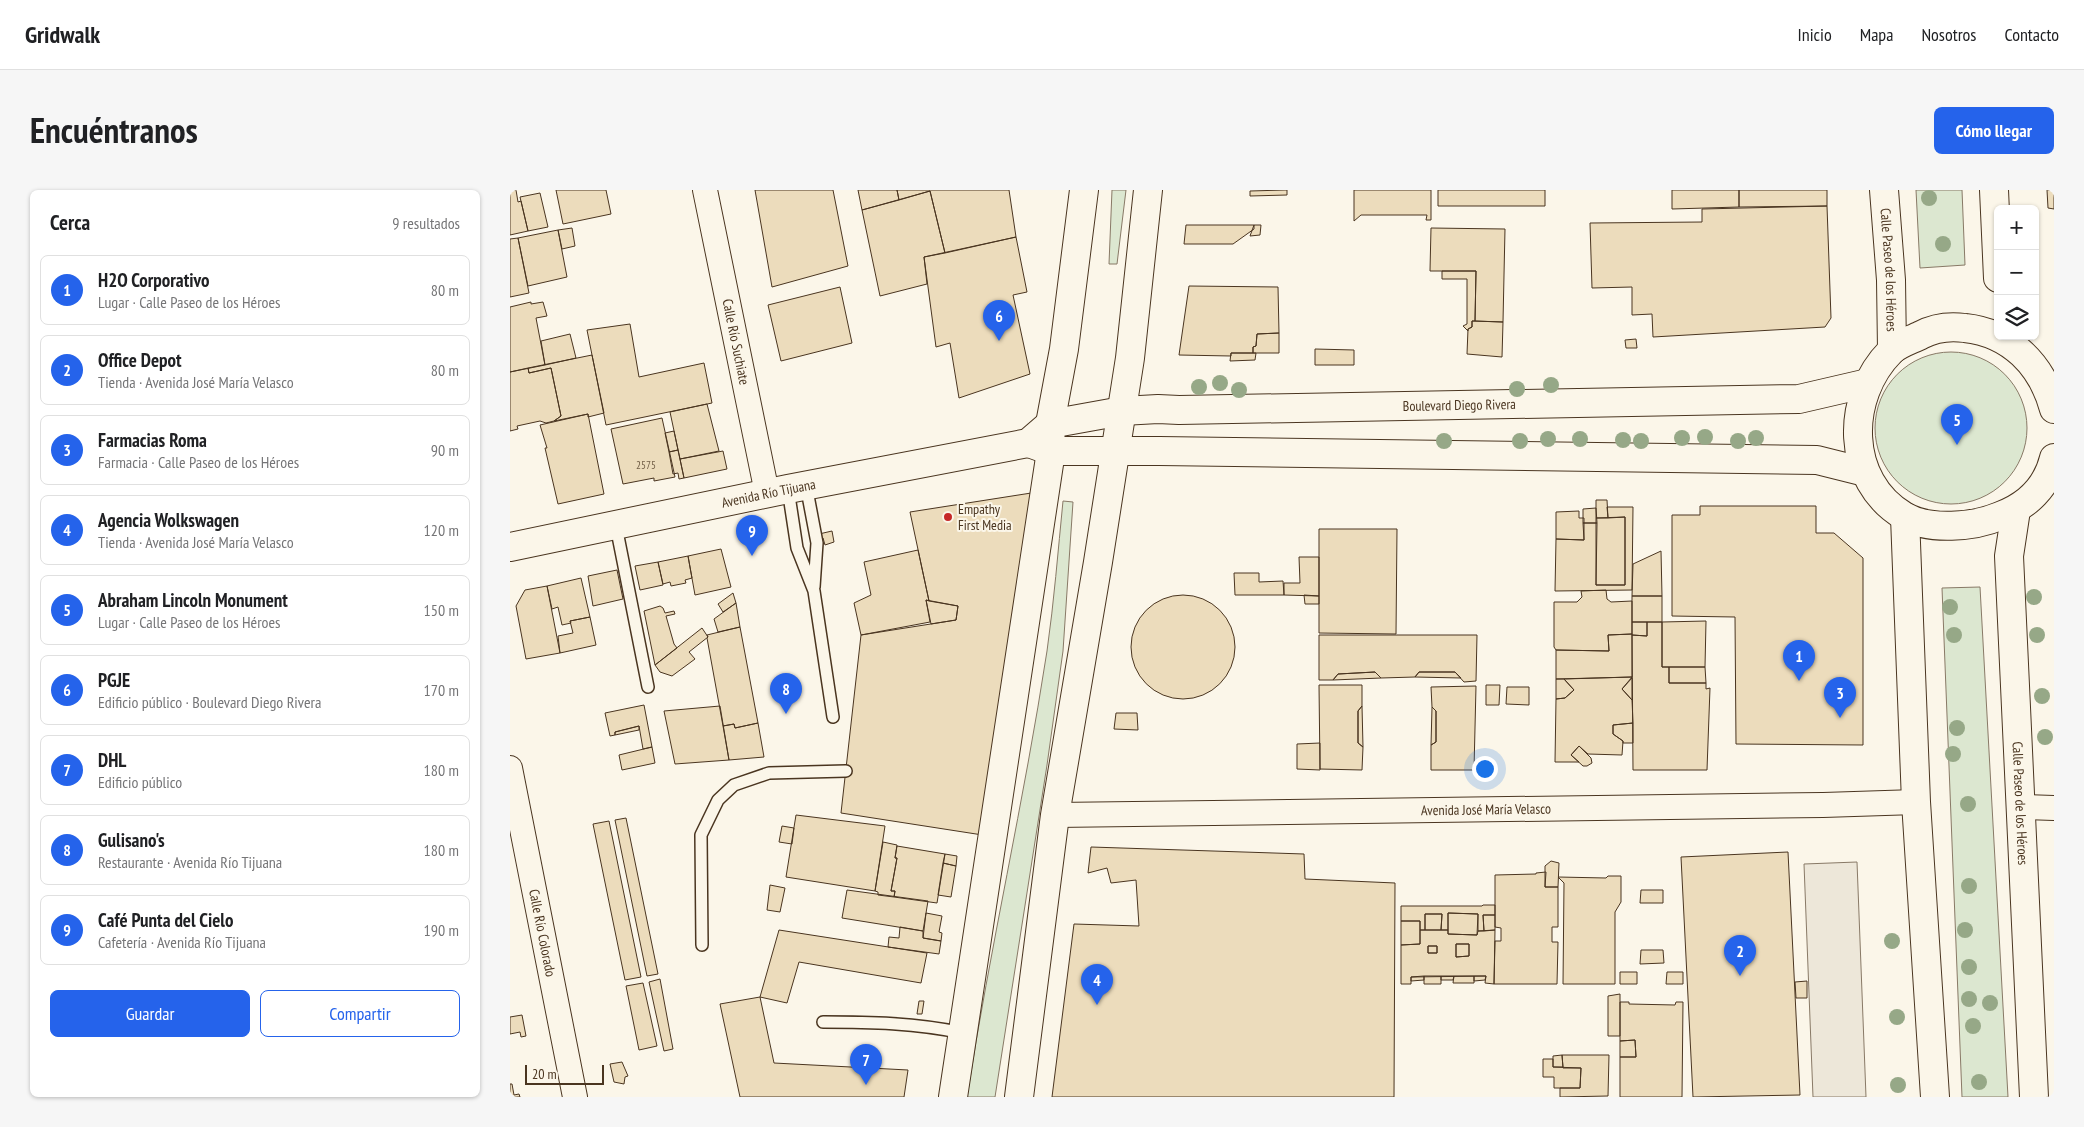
<!DOCTYPE html>
<html lang="es">
<meta charset="utf-8">
<style>
body{margin:0;font-family:"PT Sans Narrow",sans-serif;background:#f6f6f6;color:#202124}
.controls{position:absolute;right:15px;top:15px;display:grid;overflow:hidden;border-radius:8px;box-shadow:0 1px 4px #0004}
.controls button{width:45px;height:45px;display:grid;place-items:center;padding:0;border:0;border-bottom:1px solid #e0e0e0;background:#fff;color:#202124;font:25px sans-serif}
.scale{position:absolute;left:15px;bottom:12px;width:79px;box-sizing:border-box;padding-left:5px;border:2px solid #4a3520;border-top:0;font-size:14px;line-height:18px;white-space:nowrap;color:#4a3520;-webkit-text-stroke:4px #fbf6e9;paint-order:stroke}
.you{position:absolute;left:974px;top:578px;width:18px;height:18px;margin:-12px;border:4px solid #fff;border-radius:50%;background:#1a73e8;box-shadow:0 0 0 8px #1a73e833}
.badge{display:grid;place-items:center;width:32px;height:32px;border-radius:50%;background:#2563eb;color:#fff;font-size:16px;font-weight:700}
.pin{position:absolute;translate:-50% -41px;filter:drop-shadow(0 1px 2px #0008)}
.pin::after{content:'';position:absolute;top:26px;width:18px;height:15px;background:inherit;clip-path:polygon(0 0,100% 0,50% 100%)}
.list{margin:0;padding:0;list-style:none}
h2{display:flex;justify-content:space-between;align-items:center;height:65px;margin:0;padding:0 20px;font-size:21px}
h2 small{font-size:16px;font-weight:400;color:#757577}
.list li{display:grid;grid-template-columns:32px 1fr auto;gap:15px;align-items:center;box-sizing:border-box;height:70px;margin:0 10px 10px;padding:0 10px;border:1px solid #e0e0e0;border-radius:8px}
.list b{display:block;font-size:19px;white-space:nowrap}
.list p{margin:0;font-size:16px;white-space:nowrap;color:#757577}
.list em{font-size:16px;font-style:normal;color:#757577}
.actions{display:flex;gap:10px;padding:15px 20px}
.actions a{flex:1;padding:11px 0;border:1px solid #2563eb;border-radius:8px;text-align:center;font-size:18px;color:#2563eb}
.actions .main{background:#2563eb;color:#fff}
.icon{flex:none;width:28px;height:28px;fill:none;stroke:currentColor;stroke-width:2;stroke-linecap:round;stroke-linejoin:round}
.map{position:relative;flex:none;width:1544px;height:907px;overflow:hidden;border-radius:8px}
header{display:flex;align-items:center;gap:30px;box-sizing:border-box;height:70px;padding:0 25px;background:#fff;border-bottom:1px solid #e0e0e0}
header strong{font-size:24px}
nav{display:flex;gap:28px;margin-inline-start:auto;font-size:18px}
.intro{display:flex;align-items:center;justify-content:space-between;box-sizing:border-box;height:120px;padding:0 30px}
h1{margin:0;font-size:35px}
.button{padding:12px 22px;border-radius:8px;background:#2563eb;color:#fff;font-size:18px;font-weight:700}
main{display:flex;gap:30px;padding:0 30px}
aside{flex:1;background:#fff;border-radius:8px;box-shadow:0 1px 4px #0004}
.map>svg:first-child{display:block}
</style>
<header>
<strong>Gridwalk</strong>
<nav><a>Inicio</a><a>Mapa</a><a>Nosotros</a><a>Contacto</a></nav>
</header>
<div class="intro"><h1>Encuéntranos</h1><a class="button">Cómo llegar</a></div>
<main>
<aside>
<h2>Cerca<small>9 resultados</small></h2>
<ul class="list">
<li><span class="badge">1</span><div><b>H2O Corporativo</b><p>Lugar · Calle Paseo de los Héroes</p></div><em>80 m</em></li>
<li><span class="badge">2</span><div><b>Office Depot</b><p>Tienda · Avenida José María Velasco</p></div><em>80 m</em></li>
<li><span class="badge">3</span><div><b>Farmacias Roma</b><p>Farmacia · Calle Paseo de los Héroes</p></div><em>90 m</em></li>
<li><span class="badge">4</span><div><b>Agencia Wolkswagen</b><p>Tienda · Avenida José María Velasco</p></div><em>120 m</em></li>
<li><span class="badge">5</span><div><b>Abraham Lincoln Monument</b><p>Lugar · Calle Paseo de los Héroes</p></div><em>150 m</em></li>
<li><span class="badge">6</span><div><b>PGJE</b><p>Edificio público · Boulevard Diego Rivera</p></div><em>170 m</em></li>
<li><span class="badge">7</span><div><b>DHL</b><p>Edificio público</p></div><em>180 m</em></li>
<li><span class="badge">8</span><div><b>Gulisano's</b><p>Restaurante · Avenida Río Tijuana</p></div><em>180 m</em></li>
<li><span class="badge">9</span><div><b>Café Punta del Cielo</b><p>Cafetería · Avenida Río Tijuana</p></div><em>190 m</em></li>
</ul>
<div class="actions"><a class="main">Guardar</a><a>Compartir</a></div>
</aside>
<div class="map">
<svg width="1544" height="907" viewBox="0 0 1544 907">
<rect width="100%" height="100%" fill="#fbf6e9"/>
<path fill="#dce7d0" stroke="#887966" d="M602,0H616L607,74H599Z
M1406,0H1452L1455,75L1410,78Z
M1365 238a76 76 0 1 1 152 0a76 76 0 1 1-152 0Z
M553,311L563,312L553,461L537,575L485,907H457C480,758 514,611 537,461C544,412 548,361 553,311Z
M1470,397L1498,907H1452L1432,398Z"/>
<path fill="#ede7d9" stroke="#887966" d="M1347,672L1356,907H1303L1294,674Z"/>
<path fill="#ecdcbc" stroke="#4a3520" fill-rule="evenodd" d="M0,0H6L8,12L11,11L18,41L0,45Z
M46,0H96L101,24L53,34Z
M245,0H323L338,76L262,97Z
M348,0H387L389,10L352,20Z
M387,0H499L506,47L435,63L420,1L389,10Z
M775,0H777V5L740,6V1Z
M844,0H921V30H916L917,25H851L844,31Z
M928,0H1035V16H928Z
M1162,0H1229V17L1162,19Z
M1229,0H1317V16L1229,17Z
M1537,0H1544V19L1538,18Z
M420,1L435,63L414,67L417,94L370,106L352,20Z
M30,3L38,37L18,41L10,7Z
M1317,16L1321,128L1315,137L1143,147L1142,124L1122,125V97L1082,98L1080,33L1192,32V19Z
M676,35H744V39L723,54H674Z
M744,35H751L750,45L740,46Z
M62,38L65,56L52,59L48,40Z
M921,38L995,39L993,132L965,131L966,81H920Z
M48,40L57,87L18,96L8,48Z
M506,47L517,102L503,105L520,184L449,208L440,153L426,157L414,67Z
M8,48L19,103L0,107V49Z
M932,81H966L965,131H962V137L958,139V141L953,136L957,134V89H932Z
M679,96L768,97L769,143L747,144L746,156L743,157V163H721V166L669,165Z
M330,97L342,153L271,171L258,115Z
M21,112V114L33,112L37,126L26,128L35,175L0,182V117Z
M962,131L993,132L992,167L957,164L958,139L962,137Z
M120,134L129,187L194,173L202,213L96,235L77,140Z
M769,143V163H743V157L746,156L747,144Z
M60,144L66,168L35,175L31,151Z
M1126,149L1127,158H1116L1115,150Z
M805,159L844,160V175H805Z
M721,163H746L745,170L720,171Z
M82,165L94,223L78,227V224L44,231L51,226L41,178L19,183L18,178Z
M18,178L19,183L41,178L51,226L44,231L36,233L30,231L7,236L8,239L0,241V182Z
M197,214L209,261L170,269L160,222Z
M78,224L94,304L48,314L35,258H37L30,235Z
M152,228L165,287L144,291V288L113,294L101,239Z
M164,241L168,260L159,262L155,243Z
M168,260L174,288L169,289L168,283L163,284L159,262Z
M213,261L217,279L174,288L170,269Z
M534,301L479,646L331,623L351,445L446,430L448,416L419,411L400,322Z
M1086,310H1097L1098,328H1086Z
M1190,316H1306V343H1324L1353,368V555L1226,554L1225,427L1162,426V325H1190Z
M1097,317H1123L1122,400L1045,401L1046,349L1074,350L1073,333H1087L1086,395H1115V327L1098,328Z
M1086,318L1087,333H1073V319Z
M1069,321V328H1074V350L1046,349V322Z
M1115,327V395H1086V328Z
M809,339H887L886,444L809,443Z
M322,341L324,352L315,355L313,348L310,349L309,344Z
M211,359L221,397L185,405L178,366Z
M408,360L419,411L416,410L420,432L351,445L344,413L361,405L354,372Z
M1151,361L1152,406H1122L1123,374Z
M178,366L182,388L175,390L176,393L161,396L160,392L153,394L148,372Z
M789,367H809V406L774,405V393H790Z
M148,372L153,395L130,400L125,376Z
M107,380L113,409L83,416L78,386Z
M724,383H749V392L773,391L774,405H725Z
M71,388L80,427L60,431L61,433L52,435L48,417L42,419L37,396Z
M37,396L50,463L16,469L6,416L15,400Z
M1096,400L1097,409L1101,412L1122,411V444L1098,445L1099,461L1046,460L1044,457V412H1067L1072,407L1071,401Z
M223,403L226,413L213,422L208,414Z
M621 457a52 52 0 1 1 104 0a52 52 0 1 1-104 0Z
M794,405L809,406V414H795Z
M1122,406H1152V432H1122Z
M416,410L448,416L446,430L421,434Z
M226,413L230,437L208,442L204,429Z
M150,416L153,418L155,423L164,421L165,424L156,426L164,454L167,458L145,475L134,421Z
M80,427L86,455L50,463L48,446L63,443L60,431Z
M1196,431L1195,477H1152V432Z
M1122,432H1137V446L1122,445Z
M1137,432H1152V477H1159V493H1196V499L1200,498L1197,580H1123L1122,445L1137,446Z
M230,437L248,533L225,538L224,534L213,536L197,448L198,447L197,445Z
M192,438L198,447L179,462L185,469L162,486L150,482L145,475Z
M1122,444V487L1046,489V460L1099,461L1098,445Z
M809,445H967L966,491L954,492L945,482H909L905,487L871,488L865,482L828,484L823,490H809Z
M1159,477H1195L1196,493H1159Z
M865,482L871,488L823,490L828,484Z
M909,482H945L951,488L905,487Z
M1122,487L1112,499L1122,510L1123,533L1103,535V544L1113,551L1112,565L1078,564L1069,556L1061,565L1069,572H1045L1046,509L1055,508L1064,500L1054,489Z
M1122,488V510L1112,499Z
M1046,489H1054L1064,500L1055,508L1046,509Z
M809,495H852V516L848,521V553L853,557L852,580L810,579Z
M976,495H990L989,515H976Z
M966,496L964,580H921V555L926,552V521L922,517L921,497Z
M997,497H1019V515L996,514Z
M134,515L142,557L133,559L129,536L105,542V545L100,546L95,523Z
M210,516L219,570L165,574L154,521Z
M852,516L853,557L848,553V521Z
M922,517L926,521V552L921,555Z
M606,523H627L628,540L604,539Z
M248,533L254,567L219,570L213,536L224,534L225,538Z
M1123,533V553H1113V551L1103,544V535Z
M129,536V540L105,545V542Z
M810,553V580L787,579V554Z
M1069,556L1081,568L1082,573L1077,576H1073L1061,565Z
M142,557L145,573L112,580L109,565Z
M286,625L375,636L365,701L276,687Z
M116,628L148,784L137,786L105,630Z
M99,631L131,787L115,790L83,634Z
M272,636L284,638L282,654L269,652Z
M373,652L387,655L385,668H387L381,701H385L384,707L368,705V702L365,701Z
M387,656L435,664L427,713L384,707L385,701H381L387,668H385Z
M581,657L794,664L795,689L885,693L884,907H542L564,734L629,736L626,690L601,693L597,678L578,683Z
M1278,662L1290,905L1183,907L1171,667Z
M435,664L447,666L446,676L433,673Z
M1041,671L1049,673L1048,697H1035V676Z
M433,673L446,676L441,707L428,705Z
M1036,682L1035,697H1048V737H1042V752H1048L1047,794H984L985,751H991V738L985,737V685L1026,684V683Z
M1098,686H1111V712L1105,722V794H1053L1054,693L1048,687L1096,688Z
M260,695L275,698L270,722L257,720Z
M337,700L418,711L413,741L332,728Z
M1131,700H1153V713H1130Z
M973,715H985V725H973L974,741H968V724L938,723V740H931L932,724H915V740H910V731H891V716H972Z
M416,723L432,726L429,742L432,743L431,751L413,748Z
M938,723L968,724L967,745L938,744Z
M915,724H932L931,740H915Z
M973,725H985V740L974,741Z
M891,731H910V754L891,755Z
M390,737L413,741V748L431,751L429,764L378,757L379,747L389,748Z
M269,740L417,763L411,793L289,772L277,813L250,807Z
M910,740H938V744L967,745L968,741L985,740L984,794L975,793L976,786L901,787V794H891V755L910,754ZM946,754H959V766L946,767ZM918,756H927V763H918Z
M946,754H959V766L946,767Z
M918,756H927V763H918Z
M1131,760H1153L1154,773L1130,774Z
M1110,782H1127V794H1110Z
M1157,782H1173V794H1156Z
M914,786V790L901,791V787Z
M914,786H931V794H914Z
M931,786H944L943,790H931Z
M944,786H964V793H943Z
M964,786H976L975,790L964,791Z
M150,789L163,859L154,861L139,792Z
M1297,791V808H1286L1285,792Z
M133,793L147,856L129,860L116,796Z
M1110,804V846H1098V806Z
M250,807L264,873L398,880L394,907H230L210,814Z
M409,811H414L412,824H407Z
M1110,812H1119V814L1165,815L1166,812H1173L1172,907H1110V867H1126L1125,850L1110,851Z
M12,825L16,846L11,847L10,842L0,844V827Z
M1125,850L1126,867H1110V851Z
M1052,865L1053,877H1043V866Z
M1052,865H1099L1098,906L1050,907V898H1070L1071,878H1053Z
M1033,869H1043V877L1071,878L1070,898H1044V887H1033Z
M112,872L118,886L115,887L114,894L104,892L100,874Z
M0,894H2L4,905L9,904L10,907H0Z"/>
<g fill="none" stroke-linecap="round" stroke-linejoin="round">
<g stroke="#4a3520" stroke-width="14">
<path id="service" d="M296,295L307,353L304,397
M278,299L287,358L304,401L323,527
M106,336L138,497
M192,755L191,645L208,610L224,595L259,583L336,581
M313,832C360,832 406,833 453,843"/>
</g>
<g stroke="#4a3520" stroke-width="26">
<g id="minor">
<path id="s1" d="M195,0L257,303"/>
<path id="s2" d="M0,578L65,907"/>
<path d="M1510,617L1544,618"/>
<path id="s3" d="M545,625L1313,615L1406,612"/>
</g>
</g>
<g stroke="#4a3520" stroke-width="30">
<g id="tertiary">
<path d="M519,253L541,261H649L1307,270L1355,282"/>
<path id="s4" d="M0,357L278,299L518,253L540,234L612,221L648,219L669,220L1289,209L1358,193"/>
</g>
</g>
<g stroke="#4a3520" stroke-width="30">
<path id="secondary" d="M443,907L541,261L540,234L554,159L574,0
M509,907L545,625L588,372L620,168L638,0"/>
</g>
<g stroke="#4a3520" stroke-width="30">
<g id="primary">
<path id="s5" d="M1374,0L1381,90L1382,160"/>
<path d="M1484,0L1488,88"/>
<path d="M1544,219C1532,175 1501,143 1455,138C1440,136 1424,138 1411,145C1401,150 1388,154 1381,161C1335,207 1335,291 1394,326C1419,341 1464,337 1490,326C1517,316 1537,297 1544,268"/>
<path id="s6" d="M1506,320L1499,366L1524,907"/>
<path d="M1395,327L1406,612L1425,907"/>
</g>
</g>
<use href="#service" stroke="#fbf6e9" stroke-width="11"/>
<use href="#minor" stroke="#fbf6e9" stroke-width="24"/>
<use href="#tertiary" stroke="#fbf6e9" stroke-width="28"/>
<use href="#secondary" stroke="#fbf6e9" stroke-width="28"/>
<use href="#primary" stroke="#fbf6e9" stroke-width="28"/>
</g>
<g fill="#96a887">
<circle cx="1419" cy="8" r="8"/>
<circle cx="1433" cy="54" r="8"/>
<circle cx="710" cy="193" r="8"/>
<circle cx="1041" cy="195" r="8"/>
<circle cx="689" cy="197" r="8"/>
<circle cx="1007" cy="199" r="8"/>
<circle cx="729" cy="200" r="8"/>
<circle cx="1195" cy="247" r="8"/>
<circle cx="1172" cy="248" r="8"/>
<circle cx="1246" cy="248" r="8"/>
<circle cx="1038" cy="249" r="8"/>
<circle cx="1070" cy="249" r="8"/>
<circle cx="1113" cy="250" r="8"/>
<circle cx="934" cy="251" r="8"/>
<circle cx="1010" cy="251" r="8"/>
<circle cx="1131" cy="251" r="8"/>
<circle cx="1228" cy="251" r="8"/>
<circle cx="1524" cy="407" r="8"/>
<circle cx="1440" cy="417" r="8"/>
<circle cx="1444" cy="445" r="8"/>
<circle cx="1527" cy="445" r="8"/>
<circle cx="1532" cy="506" r="8"/>
<circle cx="1447" cy="538" r="8"/>
<circle cx="1535" cy="547" r="8"/>
<circle cx="1443" cy="564" r="8"/>
<circle cx="1458" cy="614" r="8"/>
<circle cx="1459" cy="696" r="8"/>
<circle cx="1455" cy="740" r="8"/>
<circle cx="1382" cy="751" r="8"/>
<circle cx="1459" cy="777" r="8"/>
<circle cx="1459" cy="809" r="8"/>
<circle cx="1480" cy="813" r="8"/>
<circle cx="1387" cy="827" r="8"/>
<circle cx="1463" cy="836" r="8"/>
<circle cx="1469" cy="892" r="8"/>
<circle cx="1388" cy="895" r="8"/>
</g>
<circle fill="#c62828" stroke="#fbf6e9" stroke-width="2" cx="438" cy="327" r="5"/>
<g text-anchor="middle" stroke-width="4" stroke-linejoin="round" paint-order="stroke">
<g font-size="11" fill="#725f47">
<text x="136" y="279">2575</text>
</g>
<g font-size="14" fill="#4a3520" stroke="#fbf6e9">
<text dy="5" stroke="none"><textPath href="#s5" startOffset="80">Calle Paseo de los Héroes</textPath></text>
<text dy="5" stroke="none"><textPath href="#s1" startOffset="155">Calle Río Suchiate</textPath></text>
<text dy="5" stroke="none"><textPath href="#s4" startOffset="968">Boulevard Diego Rivera</textPath></text>
<text dy="5" stroke="none"><textPath href="#s4" startOffset="264">Avenida Río Tijuana</textPath></text>
<text dy="5" stroke="none"><textPath href="#s6" startOffset="294">Calle Paseo de los Héroes</textPath></text>
<text dy="5" stroke="none"><textPath href="#s3" startOffset="431">Avenida José María Velasco</textPath></text>
<text dy="5" stroke="none"><textPath href="#s2" startOffset="168">Calle Río Colorado</textPath></text>
</g>
<g font-size="14" fill="#4a3520" stroke="#fbf6e9" text-anchor="start">
<text x="448" y="324">Empathy<tspan x="448" dy="16">First Media</tspan></text>
</g>
</g>
</svg>
<div class="controls">
<button>+</button>
<button>−</button>
<button><svg class="icon" aria-label="layers" viewBox="0 0 24 24"><path d="M12 4l9 5-9 5-9-5zM3 14l9 5 9-5"/></svg></button>
</div>
<div class="scale">20 m</div>
<div class="you"></div>
<div class="pin badge" style="left:1289px;top:491px">1</div>
<div class="pin badge" style="left:1230px;top:786px">2</div>
<div class="pin badge" style="left:1330px;top:528px">3</div>
<div class="pin badge" style="left:587px;top:815px">4</div>
<div class="pin badge" style="left:1447px;top:255px">5</div>
<div class="pin badge" style="left:489px;top:151px">6</div>
<div class="pin badge" style="left:356px;top:895px">7</div>
<div class="pin badge" style="left:276px;top:524px">8</div>
<div class="pin badge" style="left:242px;top:366px">9</div>
</div>
</main>
